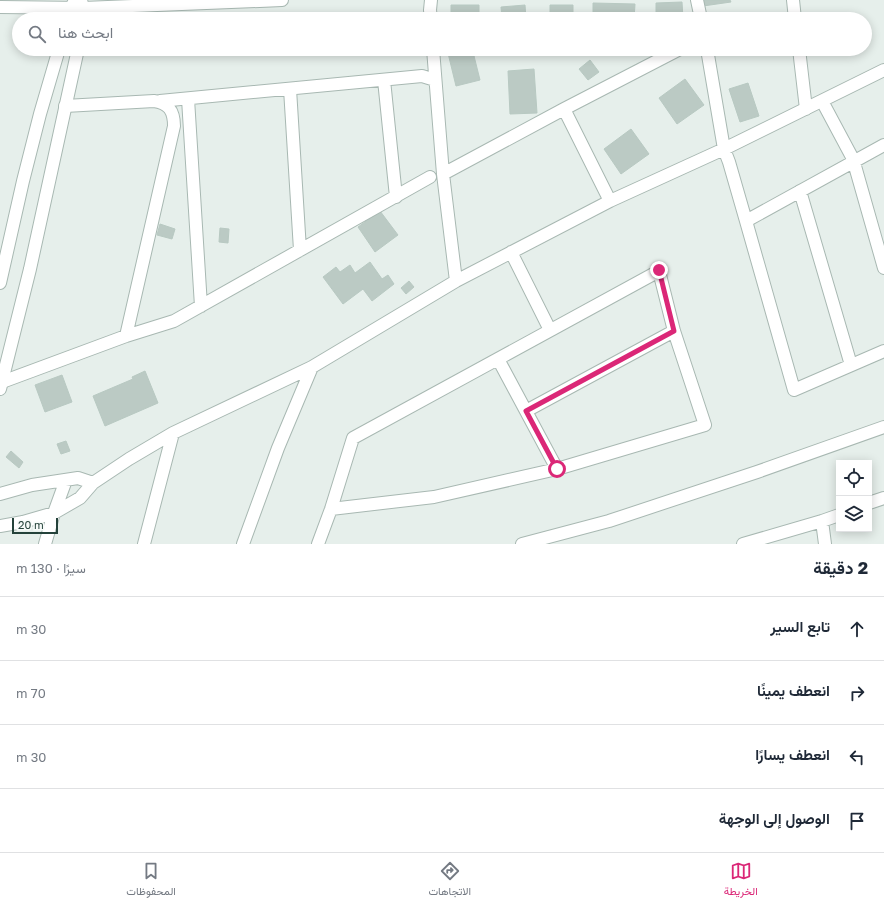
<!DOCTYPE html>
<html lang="ar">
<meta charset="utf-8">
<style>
body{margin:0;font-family:"Golos Text",Vazirmatn,sans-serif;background:#f2f2f3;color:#1f2937;direction:rtl}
.controls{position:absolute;right:12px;bottom:12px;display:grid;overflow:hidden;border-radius:0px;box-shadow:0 2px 10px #0003}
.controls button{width:36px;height:36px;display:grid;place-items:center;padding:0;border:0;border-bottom:1px solid #e0e1e3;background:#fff;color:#1f2937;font:20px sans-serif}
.scale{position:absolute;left:12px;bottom:10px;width:46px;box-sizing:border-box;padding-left:4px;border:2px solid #24423a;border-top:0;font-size:11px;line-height:14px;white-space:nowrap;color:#24423a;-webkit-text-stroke:3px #f7fbf9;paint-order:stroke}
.stop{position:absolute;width:12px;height:12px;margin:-9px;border:3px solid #db2777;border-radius:50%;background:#fff}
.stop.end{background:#db2777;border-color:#fff;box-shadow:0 1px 4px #0008}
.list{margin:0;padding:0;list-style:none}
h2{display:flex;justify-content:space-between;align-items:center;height:52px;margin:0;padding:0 16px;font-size:17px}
h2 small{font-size:13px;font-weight:400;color:#747a83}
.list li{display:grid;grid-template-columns:26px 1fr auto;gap:12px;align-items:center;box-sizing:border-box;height:64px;padding:0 16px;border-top:1px solid #e0e1e3}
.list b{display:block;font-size:15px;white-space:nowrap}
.list em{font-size:13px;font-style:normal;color:#747a83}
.icon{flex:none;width:22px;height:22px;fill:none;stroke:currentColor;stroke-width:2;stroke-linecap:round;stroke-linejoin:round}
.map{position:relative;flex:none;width:884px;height:544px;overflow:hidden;direction:ltr}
.search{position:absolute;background:#fff;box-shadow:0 2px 10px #0003;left:12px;right:12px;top:12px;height:44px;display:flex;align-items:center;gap:10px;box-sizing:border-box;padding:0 14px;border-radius:22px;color:#747a83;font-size:15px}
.sheet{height:308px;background:#fff}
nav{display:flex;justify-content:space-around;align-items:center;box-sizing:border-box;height:56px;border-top:1px solid #e0e1e3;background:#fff;font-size:11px;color:#747a83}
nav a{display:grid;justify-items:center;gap:2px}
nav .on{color:#db2777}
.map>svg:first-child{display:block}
</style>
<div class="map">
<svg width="884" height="544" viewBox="0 0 884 544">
<rect width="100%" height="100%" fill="#e6efeb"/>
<path fill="#bbcac4" stroke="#b8c9c2" d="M703,0H730L731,2L703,6Z
M682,2L683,19H656V3Z
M593,3L635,4L634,19H593Z
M451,5H479V19H451Z
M525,5L526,19H502L501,7Z
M550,5H573V19H550Z
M447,49H476L477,55L474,56L480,80L456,86Z
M590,60L599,72L588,80L579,69Z
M534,69L537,113L510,114L508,71Z
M685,79L704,105L677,124L659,98Z
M748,83L759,116L740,122L729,89Z
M631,129L649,154L621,174L604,149Z
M380,211L398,235L375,252L358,227Z
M160,224L175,229L172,239L157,235Z
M220,228L229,229L228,243L219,242Z
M370,262L382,279L388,275L394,284L372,301L363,289L343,304L323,277L336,267L340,272L350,265L355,273Z
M409,281L414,287L406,294L401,288Z
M145,371L158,403L105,426L93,396L133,379L132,377Z
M62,375L72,402L45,412L35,385Z
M66,441L70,451L61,454L57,444Z
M11,451L23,462L19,468L6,457Z"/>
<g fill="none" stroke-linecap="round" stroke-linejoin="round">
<g stroke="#a8b8b2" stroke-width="14">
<path id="minor" d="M697,0L701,19
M793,0L795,19
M0,7L83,8L282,0
M431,19L430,10L431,0
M433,49L443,174L456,281
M707,49L724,149L729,162L746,221L794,390L884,351
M799,49L806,109
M384,80L396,197
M290,89L300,250
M188,99L201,306
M160,101L422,76L435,80
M822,101L853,159L884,268
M65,106L154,101C169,103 174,111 174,126L126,336
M564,109L610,201
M443,174L564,109L680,49
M800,191L851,365
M746,221L884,145
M511,252L550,330
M498,359L557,469
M2,382L126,336L174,321L430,177
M526,411L674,331
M0,494L32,485L78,478L93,483
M869,503L884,498
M822,521L825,544
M0,526L23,522L54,513L80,498L93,483L129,459L173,433L312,367L456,281L610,201L724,149L884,70
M45,544L54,513L66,480
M144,544L173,433
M243,544L278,448L312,367
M318,544L331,509L353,438L659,271L674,331L705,425L557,469L434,497L331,509
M522,544L609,521L757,472L884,427
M743,544L822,521L839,515"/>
</g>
<g stroke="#a8b8b2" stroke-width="14">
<path id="tertiary" d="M81,0L83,8V19
M68,19L71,8L75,0
M0,283L23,181L40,114L59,49
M0,389L30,269L78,49"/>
</g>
<use href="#minor" stroke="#fff" stroke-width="12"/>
<use href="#tertiary" stroke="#fff" stroke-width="12"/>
</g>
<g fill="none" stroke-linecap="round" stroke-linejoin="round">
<path stroke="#db2777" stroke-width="5" d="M557,469L526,411L674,331L659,270"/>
</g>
</svg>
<div class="controls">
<button><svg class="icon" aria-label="locate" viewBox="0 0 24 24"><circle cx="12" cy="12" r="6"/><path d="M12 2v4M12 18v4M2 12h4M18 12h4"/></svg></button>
<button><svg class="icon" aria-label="layers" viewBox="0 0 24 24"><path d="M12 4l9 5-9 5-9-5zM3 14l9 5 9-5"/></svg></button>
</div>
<div class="scale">20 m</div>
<div class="stop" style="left:557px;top:469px"></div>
<div class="stop end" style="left:659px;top:270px"></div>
<div class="search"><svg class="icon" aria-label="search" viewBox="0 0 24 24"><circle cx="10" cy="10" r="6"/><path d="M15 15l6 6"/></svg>ابحث هنا</div>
</div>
<section class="sheet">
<h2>2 دقيقة<small>سيرًا · 130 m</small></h2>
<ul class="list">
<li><svg class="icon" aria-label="ahead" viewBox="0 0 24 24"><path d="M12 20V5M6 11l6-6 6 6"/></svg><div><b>تابع السير</b></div><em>30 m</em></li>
<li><svg class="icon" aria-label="right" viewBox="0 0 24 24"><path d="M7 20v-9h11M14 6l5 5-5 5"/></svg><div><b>انعطف يمينًا</b></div><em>70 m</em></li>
<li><svg class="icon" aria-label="left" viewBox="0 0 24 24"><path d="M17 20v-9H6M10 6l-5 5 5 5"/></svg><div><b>انعطف يسارًا</b></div><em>30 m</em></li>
<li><svg class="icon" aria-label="arrive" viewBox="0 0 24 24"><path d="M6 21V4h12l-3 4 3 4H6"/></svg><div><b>الوصول إلى الوجهة</b></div></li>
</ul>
</section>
<nav>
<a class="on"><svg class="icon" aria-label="map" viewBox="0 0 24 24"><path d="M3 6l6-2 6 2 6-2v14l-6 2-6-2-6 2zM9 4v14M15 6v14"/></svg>الخريطة</a>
<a><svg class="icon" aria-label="directions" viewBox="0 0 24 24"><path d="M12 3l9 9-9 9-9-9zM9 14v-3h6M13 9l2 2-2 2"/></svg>الاتجاهات</a>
<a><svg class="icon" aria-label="saved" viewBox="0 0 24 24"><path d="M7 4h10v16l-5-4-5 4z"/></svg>المحفوظات</a>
</nav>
